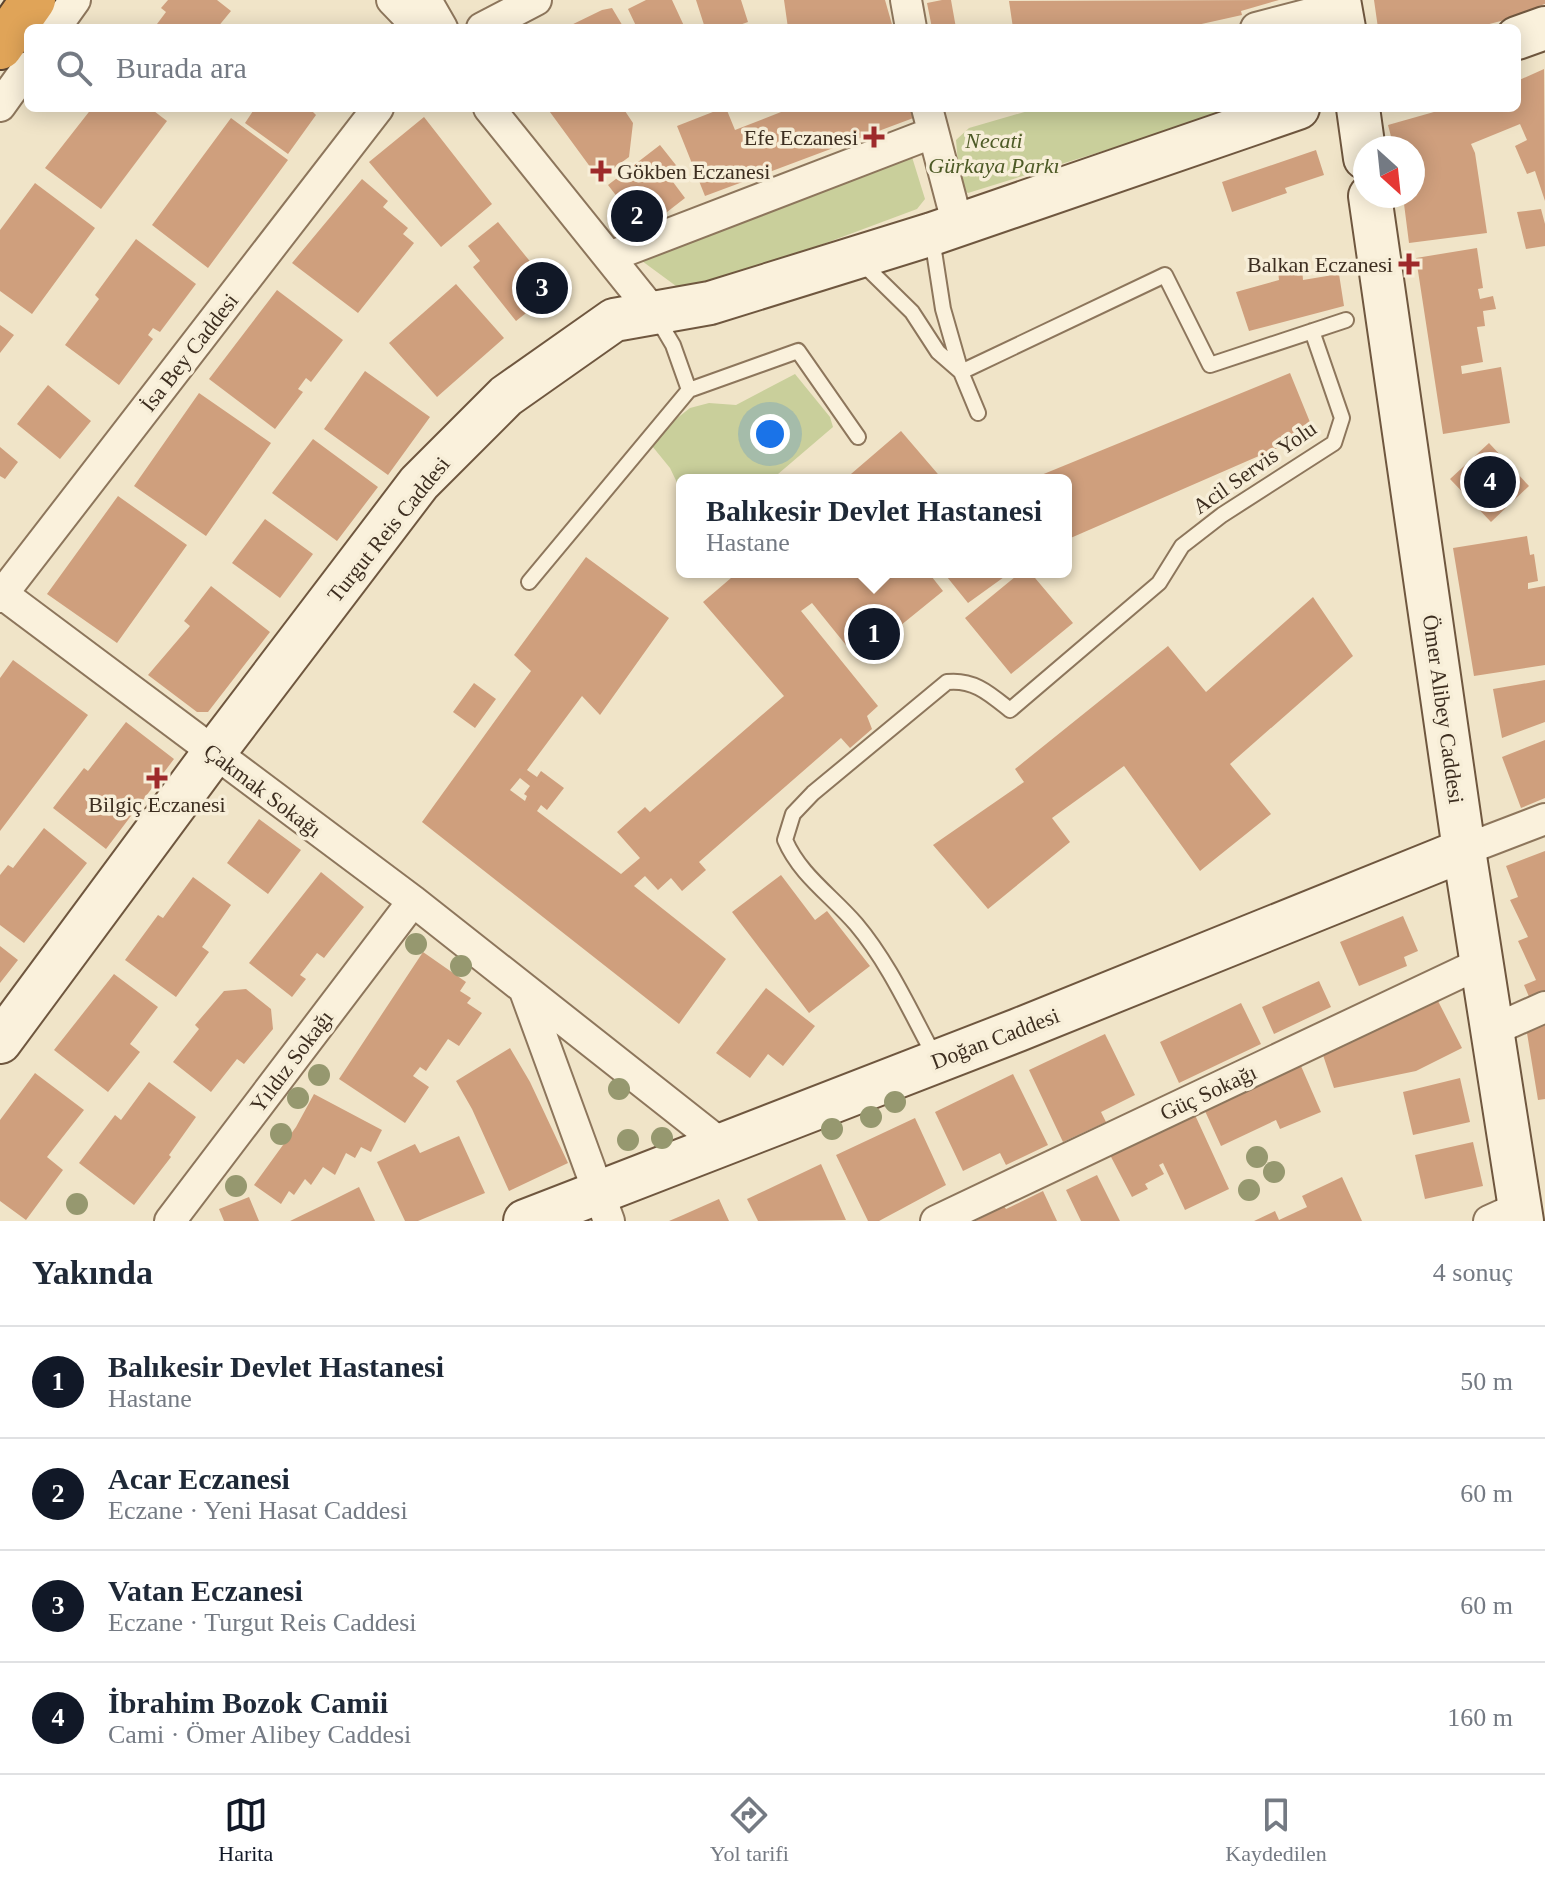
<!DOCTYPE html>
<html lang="tr">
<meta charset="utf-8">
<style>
body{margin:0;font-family:"Times New Roman",serif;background:#f2f2f3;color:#1f2937}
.compass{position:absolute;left:1353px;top:136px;width:72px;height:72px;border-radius:50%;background:#fff;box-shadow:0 4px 20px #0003;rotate:153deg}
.you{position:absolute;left:770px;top:434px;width:28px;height:28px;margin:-20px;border:6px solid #fff;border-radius:50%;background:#1a73e8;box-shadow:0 0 0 12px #1a73e833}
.badge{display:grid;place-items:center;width:52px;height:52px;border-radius:50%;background:#111827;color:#fff;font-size:26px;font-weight:700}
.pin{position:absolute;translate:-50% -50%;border:4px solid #fff;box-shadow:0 2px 8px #0006}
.popup{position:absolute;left:676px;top:474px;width:396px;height:104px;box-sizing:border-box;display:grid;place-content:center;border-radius:12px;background:#fff;filter:drop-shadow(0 2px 6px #0005);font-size:26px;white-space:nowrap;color:#747a83}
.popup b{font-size:30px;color:#1f2937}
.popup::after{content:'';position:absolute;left:50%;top:100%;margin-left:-16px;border:16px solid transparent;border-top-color:#fff}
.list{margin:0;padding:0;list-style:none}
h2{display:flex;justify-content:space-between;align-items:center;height:104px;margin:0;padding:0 32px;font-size:34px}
h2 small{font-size:26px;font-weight:400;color:#747a83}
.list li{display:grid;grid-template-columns:52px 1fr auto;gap:24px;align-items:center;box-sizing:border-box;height:112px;padding:0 32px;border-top:2px solid #e0e1e3}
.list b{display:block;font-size:30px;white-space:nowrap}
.list p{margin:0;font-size:26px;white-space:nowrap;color:#747a83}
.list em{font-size:26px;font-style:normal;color:#747a83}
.icon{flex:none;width:44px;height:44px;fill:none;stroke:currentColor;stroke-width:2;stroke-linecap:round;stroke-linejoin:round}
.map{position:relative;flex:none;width:1545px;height:1221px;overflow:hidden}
.search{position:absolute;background:#fff;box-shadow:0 4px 20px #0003;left:24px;right:24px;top:24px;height:88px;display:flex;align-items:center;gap:20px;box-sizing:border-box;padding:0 28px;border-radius:12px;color:#747a83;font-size:30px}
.sheet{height:552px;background:#fff}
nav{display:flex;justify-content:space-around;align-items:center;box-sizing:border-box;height:112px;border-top:2px solid #e0e1e3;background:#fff;font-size:22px;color:#747a83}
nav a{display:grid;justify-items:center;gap:4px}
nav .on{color:#111827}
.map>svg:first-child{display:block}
</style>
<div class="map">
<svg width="1545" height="1221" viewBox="0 0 1545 1221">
<rect width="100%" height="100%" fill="#f0e4c8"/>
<path fill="#c9cf9b" d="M1038,108H1242L968,193L960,188L956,140L969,128Z
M904,152L912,157L925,199L917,209L708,287L676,286L642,261L648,251Z
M795,374L830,417L833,427L771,480H682V493L670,468L648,441L690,408L709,403L736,405Z"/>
<path fill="#cf9f7d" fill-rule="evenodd" d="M168,0H217L231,11L217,28H154L166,12L161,8Z
M646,0H672L685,28H637L628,9Z
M696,0H741L748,22L731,28H705Z
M784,0H885L893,28H788Z
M942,0H951L956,28H932L927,3Z
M1279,0L1241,11L1242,15L1197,25V28H1013L1009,1Z
M1374,0H1545V4L1539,6V11L1474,28H1378Z
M612,8L624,28H565L602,10Z
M1544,69L1545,201L1535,171L1527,174L1515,146L1527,140L1520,124L1471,144L1475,153L1487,233L1409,243L1403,196H1413V148H1394L1388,125L1448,108H1517V81Z
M92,108H150L167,121L101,209L45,168Z
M255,108H314L312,111L316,115L288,154L245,123Z
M547,108H623L633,123L629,157L599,179Z
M723,108H726L735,130L781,112V108H914L916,117L705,196L677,126Z
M424,117L492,204L441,247L369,162Z
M231,118L288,160L208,268L152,225Z
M660,145L683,174L673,182L685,198L658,219L652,212L638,224L608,185Z
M1316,150L1324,175L1285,188L1287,193L1232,212L1222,182Z
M362,179L388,201L383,207L408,228L403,234L414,243L358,313L292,263Z
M35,183L95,228L32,314L0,291V230Z
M1541,209L1545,224V246L1526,249L1517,212Z
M498,222L554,291L516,321L473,267L480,261L468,246Z
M136,239L196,284L160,332L153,328L148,335L153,339L119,385L65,345L99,299L95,295Z
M1477,248L1483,288L1478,289L1480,299L1493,296L1496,309L1483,311L1485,326L1477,327L1483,362L1461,366L1462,374L1501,367L1510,423L1443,434L1416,258Z
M1302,268L1303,280L1339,274L1344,306L1249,331L1236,292L1279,280L1278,271Z
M456,284L504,338L437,397L389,343Z
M277,290L343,340L311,382L306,378L298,389L303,392L275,429L209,379Z
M0,325L14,335L0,353Z
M365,371L430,417L388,475L324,429Z
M1290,373L1314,432L1066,540V480H1029Z
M48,385L91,421L60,459L17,424Z
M199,393L271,443L206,536L134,486Z
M901,431L943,480H844Z
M313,439L378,487L337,541L272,493Z
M1489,443L1529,486L1491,522L1450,479Z
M0,447L18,462L5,479L0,476Z
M118,496L187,545L117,643L47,594Z
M265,519L313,554L280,598L232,563Z
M1527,536L1530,555L1534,554L1538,581L1528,583V589L1545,586V665L1474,676L1453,548Z
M586,557L669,618L600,715L582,696L527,770L537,777L541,771L564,788L547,810L541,805L537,811L621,874L640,858L617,832L645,807L650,812L784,696L703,602L738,572H928L943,591L858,660L812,603L801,611L878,706L867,716L872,729L850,748L841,738L699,862L706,870L682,891L671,878L658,890L645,876L634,886L726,959L679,1024L422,822L531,671L514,655ZM520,778L530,786L524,794L527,796L525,801L510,790Z
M943,572H1011L968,603Z
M1021,572H1030L1073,623L1011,674L965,618Z
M211,586L270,632L208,712H197L148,675L190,626L184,621Z
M1313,597L1353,656L1230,764L1271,814L1200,871L1124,766L1052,818L1070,842L988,909L933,845L1024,782L1015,769L1168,646L1206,692Z
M13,660L88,715L0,831V678Z
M1545,680V722L1502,738L1493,689Z
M474,683L496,699L475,728L453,712Z
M126,722L174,759L106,849L53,808L84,768L88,771Z
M1545,740V798L1521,808L1502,757Z
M259,819L301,850L268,894L227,863Z
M44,828L87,863L24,943L0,925V875L8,865L13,868Z
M1545,851V992L1530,999L1524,985L1536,980L1518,941L1528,937L1510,900L1518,897L1506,866Z
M321,872L364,907L324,958L317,953L300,975L306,979L292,997L249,963Z
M781,875L815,920L827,911L870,966L809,1013L732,912Z
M193,877L231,905L202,947L209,952L176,997L125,960L158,915L163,918Z
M1403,916L1418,951L1404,957L1407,966L1359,986L1340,942Z
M0,946L18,960L0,983Z
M423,952L466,982L460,991L471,998L467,1003L482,1013L459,1046L448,1039L426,1071L420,1067L413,1076L429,1087L405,1123L339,1079Z
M114,974L158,1007L130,1044L140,1052L108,1092L54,1050Z
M1319,981L1331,1007L1274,1034L1262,1007Z
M766,988L815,1026L783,1066L768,1054L750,1078L716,1053Z
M246,989L271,1009L273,1029L244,1064L237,1059L211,1092L173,1062L199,1029L195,1025L224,991Z
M1438,1001L1462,1048L1416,1071L1334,1088L1323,1055Z
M1241,1003L1261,1044L1179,1083L1160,1042Z
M1545,1024V1099L1538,1100L1526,1027Z
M1105,1034L1135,1095L1101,1112L1106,1122L1063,1142L1029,1070Z
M510,1048L530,1082L568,1163L509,1191L472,1109L456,1081Z
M1301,1066L1321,1112L1280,1129L1276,1120L1221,1146L1205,1111Z
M35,1073L84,1110L47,1157L63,1170L26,1220L0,1201V1120Z
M1013,1074L1048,1145L1006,1165L1000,1153L963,1171L935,1112Z
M1460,1078L1470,1122L1413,1135L1403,1092Z
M149,1082L196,1117L169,1155L171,1157L134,1205L79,1163L115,1115L121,1120Z
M314,1094L382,1130L371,1152L361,1147L355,1158L346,1153L335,1175L323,1167L311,1185L305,1179L294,1195L289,1191L281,1204L254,1185L296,1127Z
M1195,1115L1229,1189L1185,1210L1163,1163L1159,1165L1164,1174L1145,1184L1148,1189L1132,1197L1110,1155Z
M915,1118L946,1185L879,1221H868L836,1155Z
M459,1136L485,1193L418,1221H405L377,1162L415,1144L420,1153Z
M1473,1142L1483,1186L1425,1199L1415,1155Z
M821,1164L846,1220L758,1221L747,1199Z
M1097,1175L1120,1221H1081L1066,1190Z
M1342,1177L1362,1221H1254L1275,1211L1279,1220L1307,1207L1302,1196Z
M359,1187L375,1221H290L321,1206Z
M1043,1191L1057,1221H975L1004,1206L1006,1209Z
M249,1197L259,1221H224L219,1209Z
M719,1199L729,1221H669L683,1215Z"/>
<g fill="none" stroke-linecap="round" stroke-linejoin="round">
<g stroke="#8d765c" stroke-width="18">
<path id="lane" d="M932,238L943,309L961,372L1165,275L1210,365L1346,320
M862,263L912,312L938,352L961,372L978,413
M657,318L673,345L689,390
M529,582L689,390L798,351L858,437
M935,1057C911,1013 889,963 856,924C831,895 800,875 785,840L793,814L813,793L947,682C974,679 990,694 1010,710L1159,583L1182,546L1222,515L1334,443L1342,418L1312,331"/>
</g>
<g stroke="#8d765c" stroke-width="34">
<path id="street" d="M392,0L419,28
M426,0L442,28
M906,0L911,28
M55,28L75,0
M482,28L536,0
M1256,28L1340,6
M0,106L28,67
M489,108L653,312
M927,108L958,226
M609,257L932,133
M0,592L413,901L721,1144
M0,597L378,108
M1464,850L1545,819
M525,991L609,1221
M1491,1031L1545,1007
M170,1221L413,901
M936,1221L1481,963
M1489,1221L1520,1207"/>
</g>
<g stroke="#6f573f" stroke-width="46">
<path id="secondary" d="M1339,0L1344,28
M1517,38L1545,28
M1358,108L1365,158
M1370,196L1464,850L1522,1221
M0,1042L213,754L419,483L506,396L614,320L710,303L932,234L1298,108
M525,1221L1018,1030L1464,850"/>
</g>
<g stroke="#5b4430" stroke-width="48">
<path id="highway" d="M0,47L33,0"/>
</g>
<use href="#lane" stroke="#faf1dc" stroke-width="14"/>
<use href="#street" stroke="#faf1dc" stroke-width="30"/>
<use href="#secondary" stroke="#faf1dc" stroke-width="42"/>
<use href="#highway" stroke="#e0a458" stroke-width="44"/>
</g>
<g fill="#96986f">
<circle cx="416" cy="944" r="11"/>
<circle cx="461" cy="966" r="11"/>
<circle cx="319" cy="1075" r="11"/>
<circle cx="619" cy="1089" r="11"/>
<circle cx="298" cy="1098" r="11"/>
<circle cx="895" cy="1102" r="11"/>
<circle cx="871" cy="1117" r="11"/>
<circle cx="832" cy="1129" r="11"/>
<circle cx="281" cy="1134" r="11"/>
<circle cx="662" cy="1138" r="11"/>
<circle cx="628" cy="1140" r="11"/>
<circle cx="1257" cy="1157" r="11"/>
<circle cx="1274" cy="1172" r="11"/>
<circle cx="236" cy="1186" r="11"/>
<circle cx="1249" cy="1190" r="11"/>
<circle cx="77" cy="1204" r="11"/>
</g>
<g fill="#9e2a2b" stroke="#f7eed8" stroke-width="3">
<path d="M870 125h8v8h8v8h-8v8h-8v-8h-8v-8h8z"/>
<path d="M597 159h8v8h8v8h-8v8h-8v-8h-8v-8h8z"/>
<path d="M1405 252h8v8h8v8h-8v8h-8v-8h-8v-8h8z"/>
<path d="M153 766h8v8h8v8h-8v8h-8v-8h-8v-8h8z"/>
</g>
<g text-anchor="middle" stroke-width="7" stroke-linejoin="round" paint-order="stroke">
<g font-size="22" fill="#3d2e20" stroke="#f7eed8" text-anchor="end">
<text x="858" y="145">Efe Eczanesi</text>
<text x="617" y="179" text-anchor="start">Gökben Eczanesi</text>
<text x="1393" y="272">Balkan Eczanesi</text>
<text x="157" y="812" text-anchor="middle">Bilgiç Eczanesi</text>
</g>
<g font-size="22" font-style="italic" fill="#4d5a26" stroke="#f7eed8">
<text x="994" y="148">Necati<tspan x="994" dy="25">Gürkaya Parkı</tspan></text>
</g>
<g font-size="22" fill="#3d2e20" stroke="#f7eed8">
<text transform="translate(189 352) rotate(-52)" y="8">İsa Bey Caddesi</text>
<text transform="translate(1254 467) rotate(-35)" y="8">Acil Servis Yolu</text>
<text transform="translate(388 529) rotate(-51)" y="8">Turgut Reis Caddesi</text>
<text transform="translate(1444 709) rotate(82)" y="8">Ömer Alibey Caddesi</text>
<text transform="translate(263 790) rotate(37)" y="8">Çakmak Sokağı</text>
<text transform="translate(995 1038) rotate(-21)" y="8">Doğan Caddesi</text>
<text transform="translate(291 1061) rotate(-53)" y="8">Yıldız Sokağı</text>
<text transform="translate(1208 1092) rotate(-25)" y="8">Güç Sokağı</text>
</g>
</g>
</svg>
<svg class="compass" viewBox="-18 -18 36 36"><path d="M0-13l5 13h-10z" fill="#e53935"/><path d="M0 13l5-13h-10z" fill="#747a83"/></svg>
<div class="you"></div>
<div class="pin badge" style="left:874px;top:634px">1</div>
<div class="popup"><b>Balıkesir Devlet Hastanesi</b>Hastane</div>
<div class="pin badge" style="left:637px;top:216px">2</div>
<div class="pin badge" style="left:542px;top:288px">3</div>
<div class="pin badge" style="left:1490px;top:482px">4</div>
<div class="search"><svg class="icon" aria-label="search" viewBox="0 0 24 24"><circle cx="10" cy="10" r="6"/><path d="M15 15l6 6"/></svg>Burada ara</div>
</div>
<section class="sheet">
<h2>Yakında<small>4 sonuç</small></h2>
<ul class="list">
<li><span class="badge">1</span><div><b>Balıkesir Devlet Hastanesi</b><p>Hastane</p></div><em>50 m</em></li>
<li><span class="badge">2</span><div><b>Acar Eczanesi</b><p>Eczane · Yeni Hasat Caddesi</p></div><em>60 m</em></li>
<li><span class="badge">3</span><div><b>Vatan Eczanesi</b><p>Eczane · Turgut Reis Caddesi</p></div><em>60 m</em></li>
<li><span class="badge">4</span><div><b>İbrahim Bozok Camii</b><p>Cami · Ömer Alibey Caddesi</p></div><em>160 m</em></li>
</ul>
</section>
<nav>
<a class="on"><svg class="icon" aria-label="map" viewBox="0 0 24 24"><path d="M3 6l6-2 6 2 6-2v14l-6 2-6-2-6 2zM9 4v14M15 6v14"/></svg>Harita</a>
<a><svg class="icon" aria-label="directions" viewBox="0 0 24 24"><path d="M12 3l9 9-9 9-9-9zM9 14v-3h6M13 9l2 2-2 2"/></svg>Yol tarifi</a>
<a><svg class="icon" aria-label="saved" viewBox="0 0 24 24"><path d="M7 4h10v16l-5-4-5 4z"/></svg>Kaydedilen</a>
</nav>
